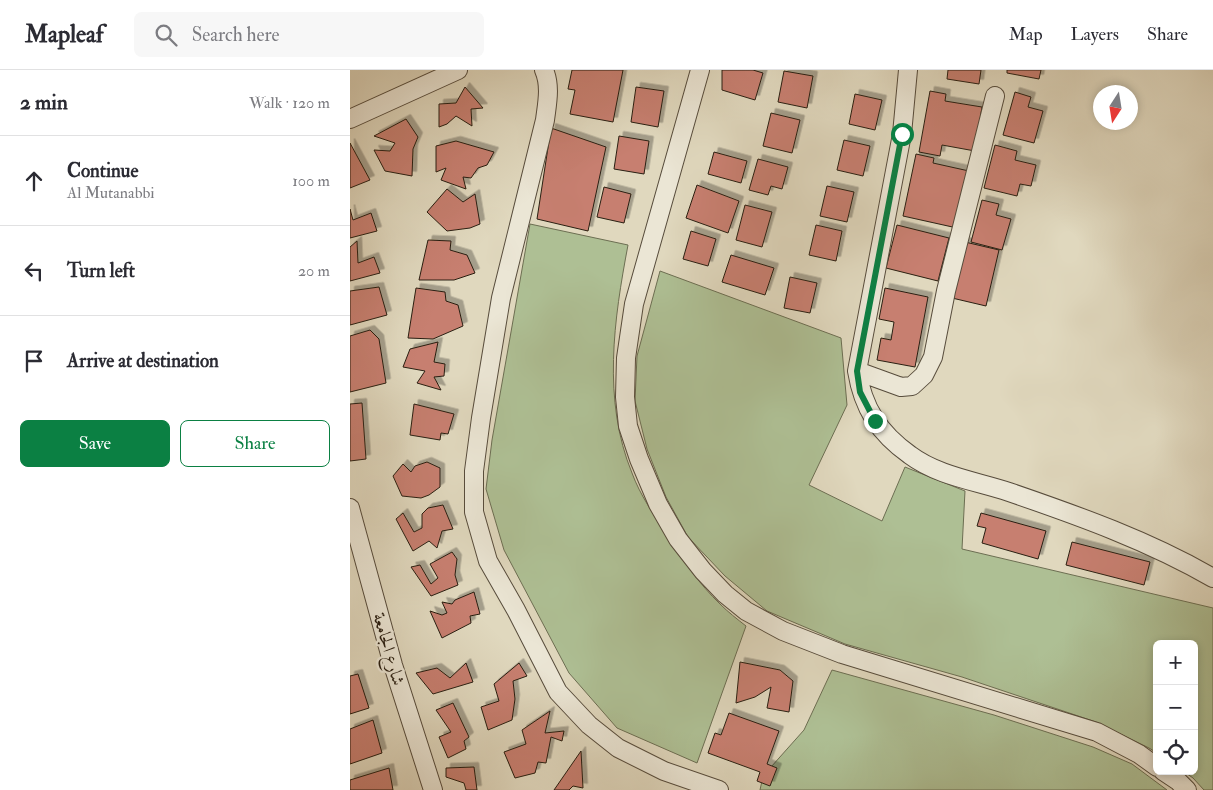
<!DOCTYPE html>
<meta charset="utf-8">
<style>
body{margin:0;font-family:"IM FELL Double Pica",Amiri,serif;background:#f7f7f7;color:#2b2b33}
.controls{position:absolute;right:15px;bottom:15px;display:grid;overflow:hidden;border-radius:8px;box-shadow:0 2px 8px #0003}
.controls button{width:45px;height:45px;display:grid;place-items:center;padding:0;border:0;border-bottom:1px solid #e1e1e2;background:#fff;color:#2b2b33;font:25px sans-serif}
.compass{position:absolute;left:743px;top:15px;width:45px;height:45px;border-radius:50%;background:#fff;box-shadow:0 2px 8px #0003;rotate:192deg}
.stop{position:absolute;width:15px;height:15px;margin:-11px;border:4px solid #0b8043;border-radius:50%;background:#fff}
.stop.end{background:#0b8043;border-color:#fff;box-shadow:0 1px 5px #0008}
.list{margin:0;padding:0;list-style:none}
h2{display:flex;justify-content:space-between;align-items:center;height:65px;margin:0;padding:0 20px;font-size:21px}
h2 small{font-size:16px;font-weight:400;color:#7c7c81}
.list li{display:grid;grid-template-columns:32px 1fr auto;gap:15px;align-items:center;box-sizing:border-box;height:90px;padding:0 20px;border-top:1px solid #e1e1e2}
.list b{display:block;font-size:19px;white-space:nowrap}
.list p{margin:0;font-size:16px;white-space:nowrap;color:#7c7c81}
.list em{font-size:16px;font-style:normal;color:#7c7c81}
.actions{display:flex;gap:10px;padding:15px 20px}
.actions a{flex:1;padding:11px 0;border:1px solid #0b8043;border-radius:8px;text-align:center;font-size:18px;color:#0b8043}
.actions .main{background:#0b8043;color:#fff}
.icon{flex:none;width:28px;height:28px;fill:none;stroke:currentColor;stroke-width:2;stroke-linecap:round;stroke-linejoin:round}
.map{position:relative;flex:none;width:863px;height:720px;overflow:hidden}
header{display:flex;align-items:center;gap:30px;box-sizing:border-box;height:70px;padding:0 25px;background:#fff;border-bottom:1px solid #e1e1e2}
header strong{font-size:24px}
nav{display:flex;gap:28px;margin-inline-start:auto;font-size:18px}
.search{width:350px;height:45px;background:#f7f7f7;display:flex;align-items:center;gap:12px;box-sizing:border-box;padding:0 18px;border-radius:8px;color:#7c7c81;font-size:19px}
main{display:flex}
aside{flex:1;background:#fff}
.map>svg:first-child{display:block}
</style>
<header>
<strong>Mapleaf</strong>
<div class="search"><svg class="icon" aria-label="search" viewBox="0 0 24 24"><circle cx="10" cy="10" r="6"/><path d="M15 15l6 6"/></svg>Search here</div>
<nav><a>Map</a><a>Layers</a><a>Share</a></nav>
</header>
<main>
<aside>
<h2>2 min<small>Walk · 120 m</small></h2>
<ul class="list">
<li><svg class="icon" aria-label="ahead" viewBox="0 0 24 24"><path d="M12 20V5M6 11l6-6 6 6"/></svg><div><b>Continue</b><p>Al Mutanabbi</p></div><em>100 m</em></li>
<li><svg class="icon" aria-label="left" viewBox="0 0 24 24"><path d="M17 20v-9H6M10 6l-5 5 5 5"/></svg><div><b>Turn left</b></div><em>20 m</em></li>
<li><svg class="icon" aria-label="arrive" viewBox="0 0 24 24"><path d="M6 21V4h12l-3 4 3 4H6"/></svg><div><b>Arrive at destination</b></div></li>
</ul>
<div class="actions"><a class="main">Save</a><a>Share</a></div>
</aside>
<div class="map">
<svg width="863" height="720" viewBox="0 0 863 720">
<defs>
<filter id="shadow"><feDropShadow dx="4.5" dy="-4.5" stdDeviation="0" flood-color="#0004"/></filter>
</defs>
<rect width="100%" height="100%" fill="#e0d8be"/>
<filter id="stains"><feTurbulence type="fractalNoise" baseFrequency=".004" numOctaves="4"/><feColorMatrix values="0 0 0 0 .2 0 0 0 0 .09 0 0 0 0 .02 0 0 0 .5 -.17"/></filter>
<radialGradient id="worn" r=".72"><stop offset=".6" stop-color="#630" stop-opacity="0"/><stop offset="1" stop-color="#630" stop-opacity=".3"/></radialGradient>
<path fill="#aebf94" stroke="#6c6e52" d="M180,154L278,175C264,249 252,330 282,403C290,425 304,445 317,465C332,489 349,514 370,534C378,542 387,549 396,556L347,693L267,658L219,603L154,480L136,419L142,370Z
M310,201L491,268L497,335L459,415L532,451L555,397L615,421L612,479L863,538V720H854L843,708L833,701H844V574H807V683L799,678L746,652L612,607L495,574L417,541L375,506L338,467L316,427L297,379L285,331L287,286Z
M482,600L644,645L743,677L782,694L817,720H410L413,706L454,660Z"/>
<path fill="#c77f6f" stroke="#291e11" filter="url(#shadow)" d="M222,0H273L263,52L220,44L225,20L218,19Z
M372,0H403L413,3L405,30L372,20Z
M598,0H631L629,14L597,9Z
M657,0H691L689,9L657,3Z
M434,1L463,6L457,38L428,32Z
M115,17L133,38L121,39L122,56L106,46L97,54L89,57V34L106,33Z
M286,17L314,21L308,57L281,52Z
M580,21L596,24L595,31L632,37L625,81L592,75L590,86L569,82Z
M665,22L681,27L678,37L693,41L684,73L653,65Z
M505,24L532,30L525,60L499,54Z
M421,43L450,50L442,83L413,76Z
M56,49L68,67L63,79L62,106L35,101L24,80L40,81L45,73L24,66Z
M201,58L256,77L238,161L187,149Z
M269,66L299,71L294,104L264,99Z
M494,70L520,76L513,106L487,100Z
M106,71L144,82L137,95L128,98L121,108L113,107L116,119L91,110L96,98L86,102V76Z
M0,73L20,110L0,118Z
M645,75L667,81L665,90L686,95L681,116L670,114L667,126L634,118Z
M364,82L397,91L391,113L358,104Z
M566,84L584,88L583,93L619,101L607,158L553,146Z
M408,89L438,97L432,119L421,116L418,125L399,120Z
M347,115L389,131L378,163L336,148Z
M477,116L504,122L497,152L470,146Z
M254,117L281,124L274,153L247,147Z
M97,119L113,132L125,124L130,154L120,158L97,161L77,142Z
M632,130L649,134L646,145L661,149L652,180L621,172Z
M395,135L422,142L412,177L386,170Z
M0,139L3,150L21,143L27,161L0,168Z
M466,155L492,161L486,191L459,185Z
M547,155L599,168L588,211L536,198Z
M341,161L366,169L358,196L333,189Z
M78,170L101,171L100,180L117,185L125,203L104,210H69Z
M7,171L8,193L24,187L30,203L0,211V177Z
M615,172L649,180L636,236L602,228Z
M381,185L424,198L415,225L372,212Z
M440,207L467,213L460,243L434,238Z
M29,217L37,245L0,255V221Z
M66,218L95,222L96,231L108,235L113,256L83,269L58,268Z
M535,218L578,227L565,297L527,290L531,268L541,270L544,252L529,249Z
M20,260L29,269L36,313L0,322V266Z
M88,272L84,292L95,294L94,306L84,307L91,320L67,313L75,301L53,297L60,279Z
M12,333L16,389L0,391V334Z
M64,334L104,344L98,364L91,363L90,370L60,365Z
M77,392L90,398V417L79,425L71,428L52,426L43,406L53,394L61,402L65,396Z
M93,435L103,459L92,461L87,478L79,471L63,481L46,449L53,443L64,462L72,458V444L78,438Z
M631,443L696,461L688,489L632,473L636,458L627,456Z
M722,472L800,492L794,515L716,495Z
M102,482L107,489L105,505L108,515L81,526L61,497L70,495L81,514L88,508L80,494Z
M124,522L130,544L120,546L121,553L92,568L80,541L92,545L97,543L92,532L102,534L105,530Z
M390,592L430,600L443,611L439,642L417,638L421,617L405,627L386,633Z
M116,593L123,612L83,624L66,603L87,598L100,608Z
M169,593L177,606L163,611L165,629L162,650L138,660L131,637L149,631L144,614Z
M8,604L19,638L0,644V606Z
M103,633L119,667L114,671L116,679L98,688L89,667L101,662L86,640Z
M200,641L195,663L214,661L212,671L201,667L196,693L188,692L185,703L165,708L154,682L176,674L172,660Z
M379,643L429,661L417,694L427,698L420,716L407,711L410,702L358,683L365,663L371,665Z
M23,650L32,683L0,694V659Z
M231,681L233,718L223,716L219,720H204Z
M124,697L127,720H116L114,713L96,707V698Z
M39,698L43,720H0V710Z"/>
<g fill="none" stroke-linecap="round" stroke-linejoin="round">
<g stroke="#574c3c" stroke-width="20">
<path id="street" d="M194,0C201,16 197,34 195,50L151,228L131,348L124,401V442L138,491L166,540L208,622L239,655L268,678L314,701L369,720
M350,0L284,234L276,288L275,327L278,356L289,389L308,434L328,469L353,501L375,524L396,541L433,561L492,584L747,662L789,684L807,697
M558,0L552,64L507,301C513,338 529,363 560,385C588,406 626,411 659,422C729,446 799,471 863,508
M0,49L108,0
M507,301L551,317L562,316L574,305L583,287L596,221L645,26
M0,438L43,595L83,720
M813,701L828,711L837,720"/>
</g>
<use href="#street" stroke="#ebe6d5" stroke-width="18"/>
</g>
<g fill="none" stroke-linecap="round" stroke-linejoin="round">
<path stroke="#0b8043" stroke-width="6" d="M525,351L510,322L507,301L552,64"/>
</g>
<g text-anchor="middle" stroke-width="4.5" stroke-linejoin="round" paint-order="stroke">
<g font-size="18" fill="#291e11" stroke="#ebe6d5">
<text transform="translate(39 579) rotate(74)" y="6">شارع الجامعة</text>
</g>
</g>
<rect width="100%" height="100%" filter="url(#stains)"/>
<rect width="100%" height="100%" fill="url(#worn)"/>
</svg>
<div class="controls">
<button>+</button>
<button>−</button>
<button><svg class="icon" aria-label="locate" viewBox="0 0 24 24"><circle cx="12" cy="12" r="6"/><path d="M12 2v4M12 18v4M2 12h4M18 12h4"/></svg></button>
</div>
<svg class="compass" viewBox="-18 -18 36 36"><path d="M0-13l5 13h-10z" fill="#e53935"/><path d="M0 13l5-13h-10z" fill="#7c7c81"/></svg>
<div class="stop" style="left:552px;top:64px"></div>
<div class="stop end" style="left:525px;top:351px"></div>
</div>
</main>
